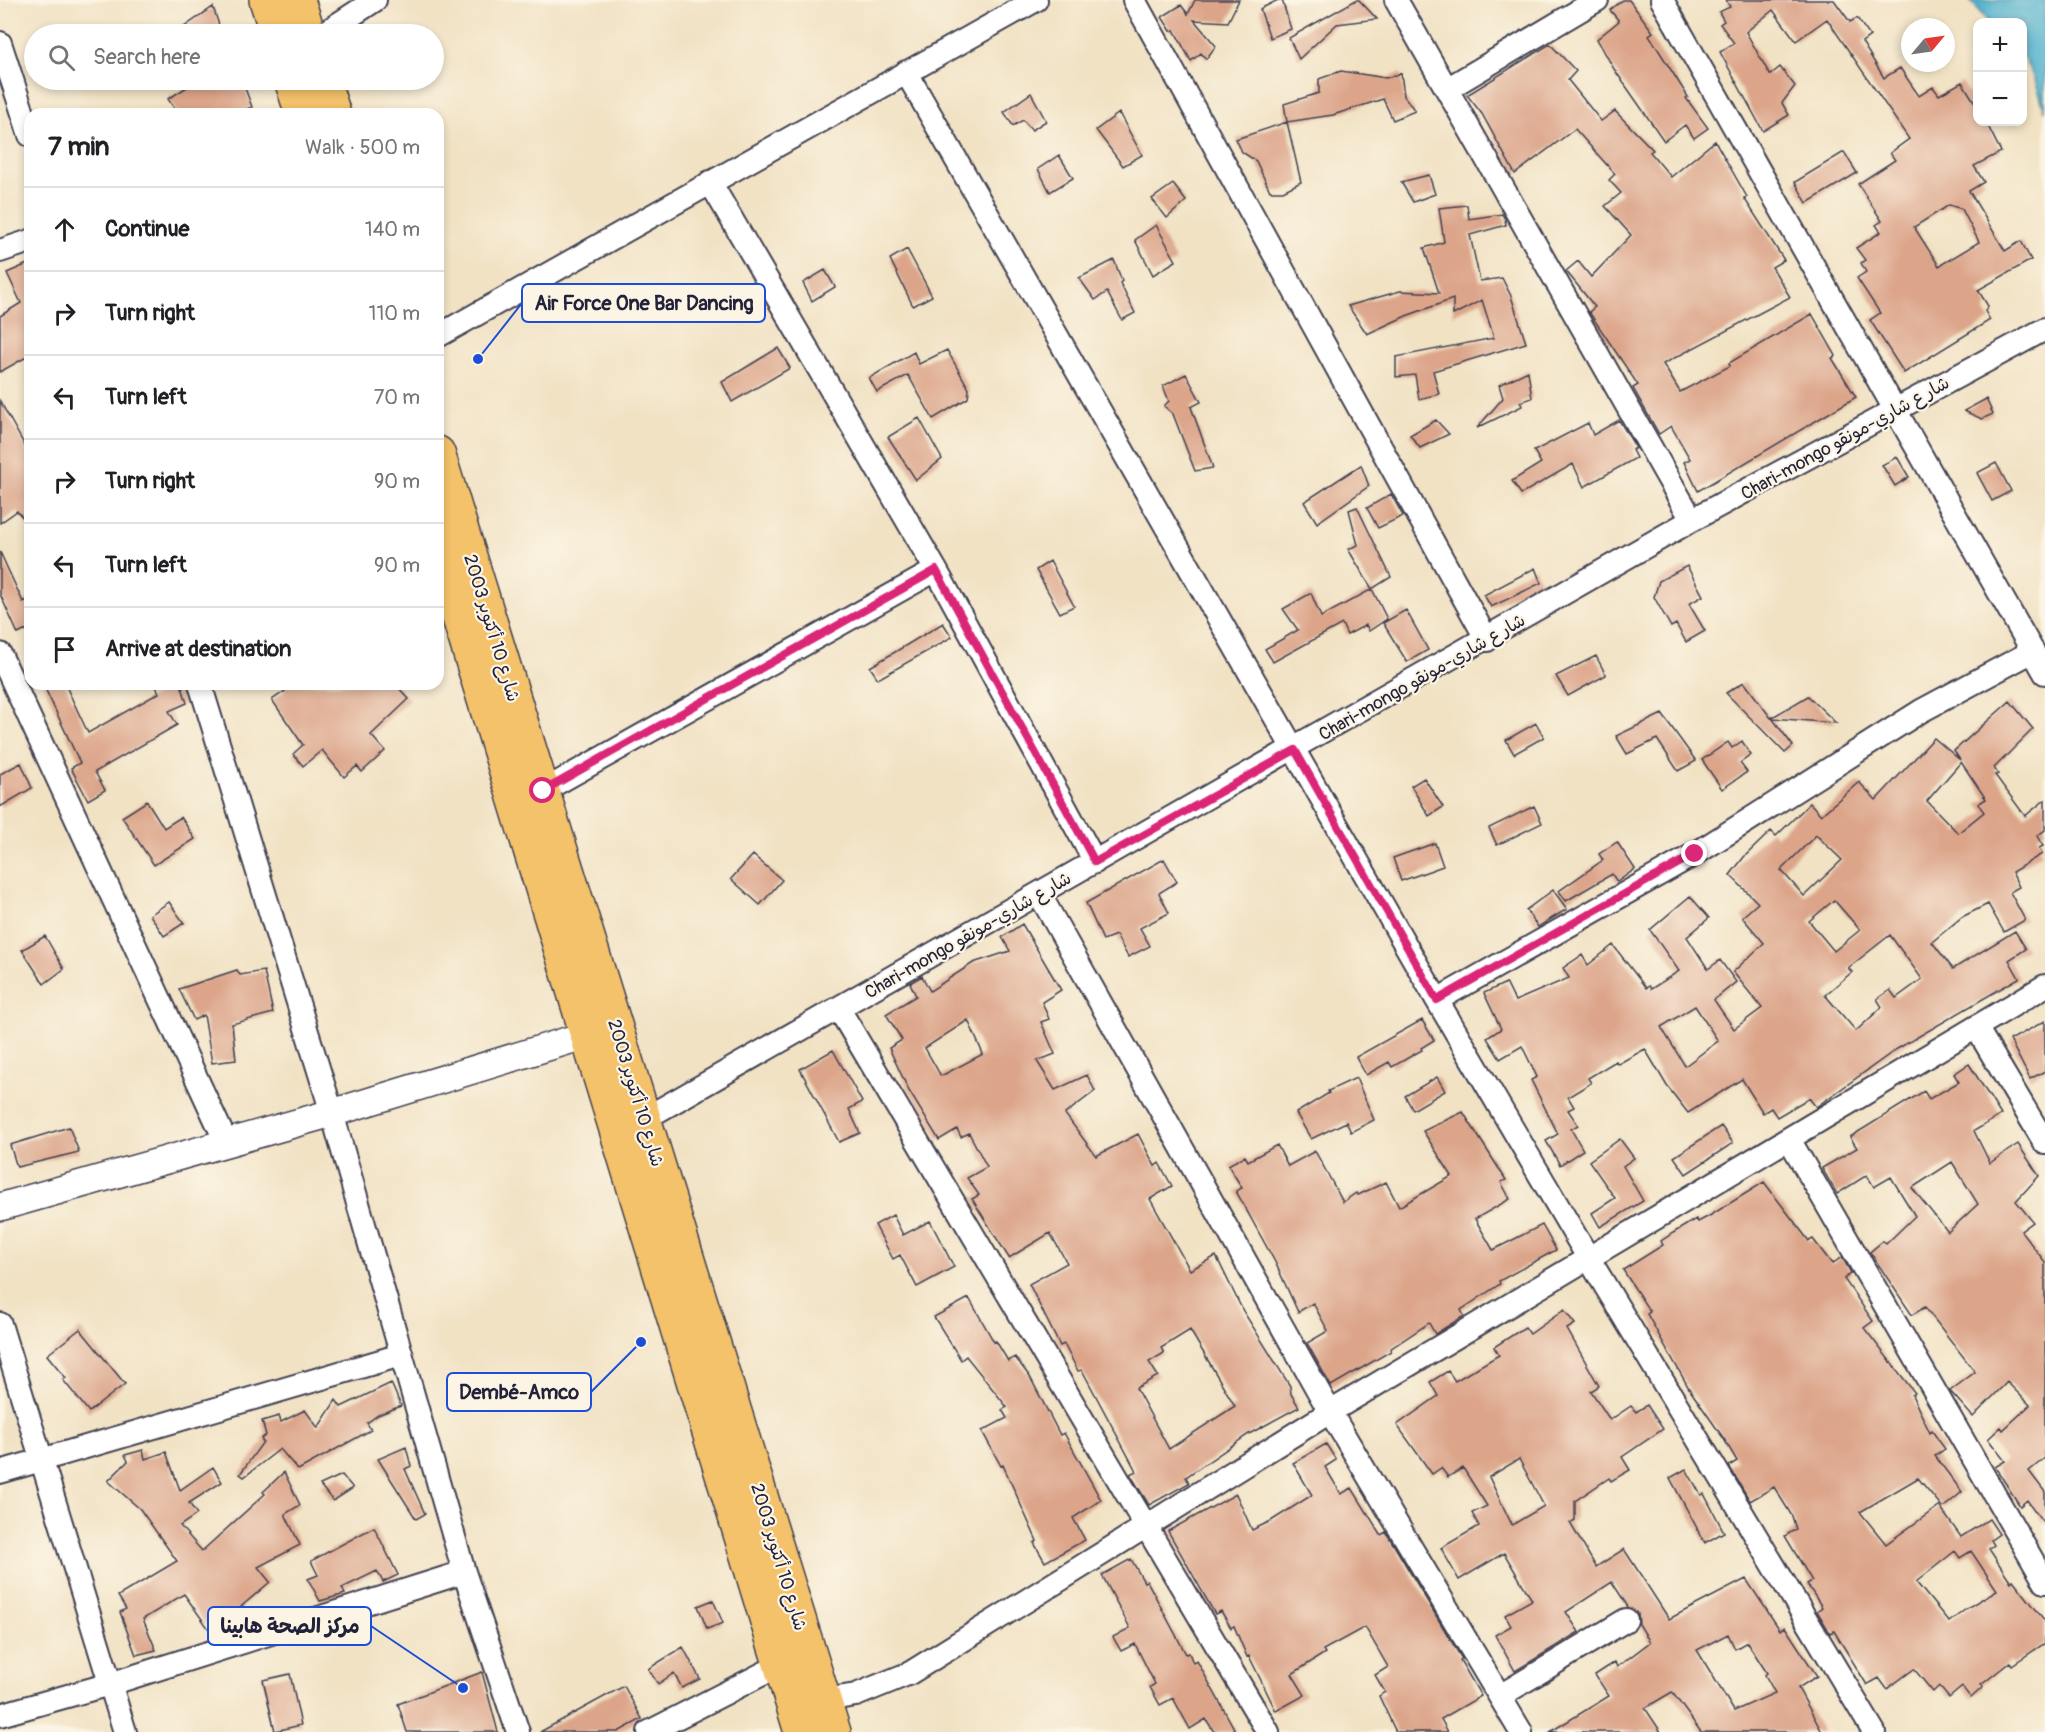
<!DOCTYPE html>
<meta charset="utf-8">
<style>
body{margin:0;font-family:Pangolin,"Playpen Sans Arabic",sans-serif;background:#f6f6f6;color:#202124}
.controls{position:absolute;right:18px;top:18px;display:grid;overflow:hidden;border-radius:12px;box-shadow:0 3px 9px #0003}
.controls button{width:54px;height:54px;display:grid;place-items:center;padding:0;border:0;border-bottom:2px solid #e0e0e0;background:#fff;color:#202124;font:30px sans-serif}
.compass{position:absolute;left:1901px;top:18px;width:54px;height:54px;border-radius:50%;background:#fff;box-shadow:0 3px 9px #0003;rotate:61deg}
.stop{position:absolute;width:18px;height:18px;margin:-14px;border:4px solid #db2777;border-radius:50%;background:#fff}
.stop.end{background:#db2777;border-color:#fff;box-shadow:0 2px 6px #0008}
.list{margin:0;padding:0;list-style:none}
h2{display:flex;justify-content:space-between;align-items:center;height:78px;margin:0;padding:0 24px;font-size:26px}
h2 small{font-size:20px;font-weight:400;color:#757577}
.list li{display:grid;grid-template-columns:39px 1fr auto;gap:18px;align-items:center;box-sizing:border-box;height:84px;padding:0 24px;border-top:2px solid #e0e0e0}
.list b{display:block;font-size:22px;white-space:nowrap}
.list em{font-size:20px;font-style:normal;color:#757577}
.icon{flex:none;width:33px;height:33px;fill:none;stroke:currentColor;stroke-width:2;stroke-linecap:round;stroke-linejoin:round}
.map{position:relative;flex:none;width:2045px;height:1732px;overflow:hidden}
.search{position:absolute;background:#fff;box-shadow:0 3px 9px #0003;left:24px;top:24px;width:420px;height:66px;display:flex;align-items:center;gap:15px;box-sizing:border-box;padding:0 21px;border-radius:33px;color:#757577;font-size:22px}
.panel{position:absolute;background:#fff;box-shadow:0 3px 9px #0003;left:24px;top:108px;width:420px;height:582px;border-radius:18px}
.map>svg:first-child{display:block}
</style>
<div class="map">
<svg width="2045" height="1732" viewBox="0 0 2045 1732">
<rect width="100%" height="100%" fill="#fcf5e5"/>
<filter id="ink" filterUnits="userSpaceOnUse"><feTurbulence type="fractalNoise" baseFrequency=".0167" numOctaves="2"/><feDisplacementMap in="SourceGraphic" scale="12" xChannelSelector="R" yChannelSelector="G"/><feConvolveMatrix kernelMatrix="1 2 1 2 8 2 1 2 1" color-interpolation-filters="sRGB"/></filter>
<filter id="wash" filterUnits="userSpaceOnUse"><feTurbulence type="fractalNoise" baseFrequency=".008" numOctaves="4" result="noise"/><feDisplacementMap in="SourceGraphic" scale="24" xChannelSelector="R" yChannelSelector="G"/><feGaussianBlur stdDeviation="1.35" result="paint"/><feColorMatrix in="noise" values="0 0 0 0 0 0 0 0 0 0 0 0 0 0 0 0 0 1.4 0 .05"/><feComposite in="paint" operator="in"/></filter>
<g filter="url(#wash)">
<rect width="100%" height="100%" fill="#f1e2c4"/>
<path fill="#50b1ce" stroke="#396a84" stroke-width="1.5" d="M1970,0H2045V111L2035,80L2023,57L2022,22H1988Z"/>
<g id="blocks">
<path fill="#dca58a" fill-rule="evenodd" d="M1195,0H1239L1228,22L1194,20L1216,46L1206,59L1201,53L1191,61L1174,30L1171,31L1162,17L1181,5L1188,14Z
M1278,0H1282L1291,29L1270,38L1260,9Z
M1356,0H1359L1377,19L1337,24L1299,59L1289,38Z
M1623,0H1629L1653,32L1649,35L1688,97L1686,98L1708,128L1694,138L1685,125L1664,141L1614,69L1597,39L1619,21L1610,10Z
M1726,0H1834L1850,22L1857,18L1870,36L1862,42L1884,78L1900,68L1919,96L1933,87L1939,95L1962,82L1977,106V122H1986L2001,152L1974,166L1984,182L1969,191L2005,251L2021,241L2031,260L1978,290L1988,306L1985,311L1990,320L1904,373L1870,320L1880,313L1857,278L1866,272L1861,263L1865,260L1856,248L1881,232L1876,225L1882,221L1858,184L1895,160L1890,153L1909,139L1827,19L1796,41L1773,10L1746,32L1770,75L1780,67L1795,86L1782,103L1789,115L1763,131L1720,52L1734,43L1720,24L1724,21L1719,12L1730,7ZM1949,205L1962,209L1979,242L1939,266L1914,227Z
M213,7L222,34H174Z
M1550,44L1576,71L1568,80L1601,121L1615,111L1653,150L1650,152L1671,177L1715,141L1747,197L1744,198L1784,260L1772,267L1790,297L1663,364L1680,392L1730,366L1729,363L1812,314L1836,356L1832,358L1856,397L1698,491L1684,462L1690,459L1671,426L1659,434L1633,388L1638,385L1589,312L1595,307L1566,271L1578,261L1591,277L1631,235L1605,206L1621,193L1609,180L1615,174L1575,129L1515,174L1482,114L1467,95Z
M1341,71L1386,78L1401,73L1404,96L1415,111L1393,120L1383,99L1333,115L1287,122L1284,104L1319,93V79Z
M198,80H242L252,107L234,114H178L168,99Z
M1031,93L1046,121L1032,130L1023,120L1013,126L1004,112Z
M1119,113L1142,155L1123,166L1096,130Z
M1287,122L1301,182L1283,191H1270L1256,161L1242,152L1236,139Z
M1844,152L1857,173L1807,203L1795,182Z
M1059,155L1073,178L1050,192L1038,169Z
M1429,175L1435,194L1413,202L1401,182Z
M1173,184L1186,201L1167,218L1152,199Z
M1467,205L1469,219L1502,214L1505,219L1506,225L1470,235L1480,281L1502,278L1511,296L1526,343L1433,371L1439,394L1419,399L1415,375L1396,377V357L1494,338L1482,300L1453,315V299L1406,316L1367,334L1348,306L1400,291L1439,293L1424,248L1444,242L1439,208Z
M1156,225L1176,261L1153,275L1135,240Z
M907,249L932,296L913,306L890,259Z
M1114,260L1122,281L1120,283L1135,313L1122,320L1107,292L1095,300L1079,278Z
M30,263V355L0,372V316L21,303L7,273Z
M825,270L835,287L812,301L803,283Z
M778,348L790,368L732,402L722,382Z
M947,350L969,389L968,398L933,419L908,375L877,392L869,378L914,352L919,364Z
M1528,371L1532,398L1520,402L1522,406L1477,428L1503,398L1499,385Z
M1186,374L1201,402L1191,407L1213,468L1195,471L1173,414L1164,406L1169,401L1163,386Z
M1986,399L1993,414L1982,419L1964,411Z
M0,401L30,455V526L17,511L0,523Z
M919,418L942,459L916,480L888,437Z
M1436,420L1449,434L1420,448L1410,435Z
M1619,420L1636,448L1632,450L1636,458L1584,487L1573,464L1521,494L1512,481L1541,463L1534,451L1588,423L1593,435Z
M1897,457L1909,477L1895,486L1882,465Z
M1996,463L2011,491L1992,501L1977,473Z
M1361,465L1369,486L1317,523L1304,502Z
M1391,494L1403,516L1378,528L1367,508Z
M1357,507L1391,577L1372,589L1348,549L1358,545L1349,510Z
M0,552L23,602L30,599V628L18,634L0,594Z
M1050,561L1074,606L1060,613L1036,570Z
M1687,566L1703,596L1689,604L1705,631L1686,642L1676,624L1671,627L1654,597L1659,581Z
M1535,568L1541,583L1491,607L1484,595Z
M1372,589L1387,619L1369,631L1366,625L1347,635L1342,624L1273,662L1265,649L1298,630L1283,609L1311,593L1321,617Z
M1406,610L1428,650L1407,662L1383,623Z
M943,623L952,637L878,679L870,667Z
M1596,656L1606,675L1568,696L1556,676Z
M1744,682L1771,718L1808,696L1836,723L1772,718L1793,746L1785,753L1726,693Z
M43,684H65L88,733L159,693L155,684H181L187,703L169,711L177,725L95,772L105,790L88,800L71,768L80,763Z
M281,684H395L409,699L371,735L385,751L362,772L357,766L344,777L322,750L303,766L293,754L303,745L272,700L285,691Z
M2010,701L2033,729L1994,768L1998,774L1995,775L2025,816L2045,800V830L2037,836L2043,846L2039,848L2042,854L2012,872L2019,887L2010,892L2025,920L2004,932L1988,904L1962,917L1932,942L1953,969L2015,931L2026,949L2009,960L2019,978L1897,1049L1816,1107L1809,1098L1777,1117L1771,1108L1763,1113L1742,1079L1688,1113L1667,1086L1645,1049L1618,1064L1616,1061L1588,1078L1591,1083L1568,1097L1574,1107L1568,1110L1578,1125L1571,1129L1583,1150L1560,1165L1546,1141L1558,1134L1531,1080L1537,1077L1522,1046L1500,1059L1487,1038L1501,1029L1484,993L1506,983L1515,1001L1569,978L1563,968L1582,955L1588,965L1613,945L1646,988L1649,986L1651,989L1679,971L1650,930L1690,896L1709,918L1687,937L1708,969L1720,960L1736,982L1714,1000L1734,1029L1762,1008L1733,972L1764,943L1742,917L1758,903L1730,875L1744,857L1771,831L1776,836L1810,803L1821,815L1859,782L1876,800L1934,738L1960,760L1954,751ZM1961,762L1986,799L1978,804L1984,812L1958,833L1927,801ZM1816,835L1842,860L1804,896L1781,870ZM1834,900L1860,930L1834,951L1809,921ZM1890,935L1922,979L1896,998L1890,990L1877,999L1882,1007L1856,1031L1825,995L1852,972L1848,968ZM1695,1006L1718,1041L1685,1066L1661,1027Z
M1662,714L1696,761L1678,771L1657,739L1627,754L1616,736Z
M1536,723L1544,737L1514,754L1506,740Z
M1742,741L1751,755L1740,763L1747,772L1722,789L1702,760L1728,742L1732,748Z
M21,763L32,788L0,807V774Z
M1424,778L1443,807L1429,816L1411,786Z
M147,801L164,828L181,817L195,839L154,865L122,817Z
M1534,806L1542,823L1497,845L1489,828Z
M1617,842L1635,869L1617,882L1612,874L1566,901L1559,891L1603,860L1599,854Z
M1435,843L1443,866L1401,881L1393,858Z
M753,855L782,880L760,905L731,879Z
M1164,859L1177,882L1159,893L1169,913L1140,928L1150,946L1128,957L1116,935L1103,940L1086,903Z
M1553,890L1567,909L1538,927L1526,910Z
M169,902L184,923L164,936L150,915Z
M1022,924L1061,990L1042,1002L1049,1019L1041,1022L1055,1054L1037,1061L1055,1090L1087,1075L1095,1091L1065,1114L1096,1156L1138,1134L1155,1166L1159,1163L1172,1186L1150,1199L1190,1270L1216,1256L1243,1311L1290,1386L1291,1394L1299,1407L1249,1434L1186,1477L1189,1483L1149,1505L1130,1474L1136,1471L1082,1370L1078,1371L1064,1344L1060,1346L1029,1284L1067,1263L1050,1233L1009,1258L972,1199L979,1195L967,1178L987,1167L969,1133L961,1137L957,1129L939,1140L909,1091L889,1048L902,1040L886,1014L916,996L910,983L922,976L930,991L973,963L1010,951L1002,937ZM968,1020L983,1054L941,1076L925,1048ZM1190,1330L1235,1406L1169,1449L1136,1388L1158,1376L1149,1362L1164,1353L1161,1348Z
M45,936L64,969L44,984L22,950Z
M237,970L240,975L264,971L273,1013L232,1024L236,1060L212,1063L204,1015L194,1020L179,989Z
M1422,1020L1434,1040L1421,1048L1422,1050L1392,1067L1389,1062L1366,1075L1356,1057Z
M2045,1021V1071L2030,1079L2010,1040Z
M833,1050L862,1102L849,1109L860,1133L839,1142L800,1069Z
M1969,1064L2001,1115L1974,1131L1990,1163L2018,1144L2039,1176L2016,1201L2033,1222L2021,1231L2045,1262V1458L2029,1471L2045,1492V1525L2027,1500L2020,1506L1995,1467L2005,1461L1988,1439L2001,1427L2003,1430L2030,1405L2007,1382L1973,1417L1950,1391L1975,1372L1925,1307L1912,1315L1870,1252L1883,1241L1886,1244L1915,1216L1891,1177L1874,1187L1867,1175L1837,1194L1822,1168L1857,1148L1850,1137L1924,1091L1929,1099L1959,1082L1954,1074ZM1952,1162L1978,1204L1948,1232L1912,1188Z
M1437,1077L1445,1091L1413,1110L1405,1096Z
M1356,1078L1374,1120L1351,1132L1346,1122L1311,1139L1296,1113L1329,1093L1328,1091Z
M1463,1112L1506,1180L1501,1182L1510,1199L1475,1219L1493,1250L1542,1225L1556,1250L1499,1281L1500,1284L1461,1310L1464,1316L1435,1334L1429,1323L1390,1349L1391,1351L1331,1386L1307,1343L1328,1331L1313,1303L1298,1312L1275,1262L1236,1191L1242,1188L1228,1165L1245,1156L1248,1161L1277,1145L1288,1166L1315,1151L1343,1202L1356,1193L1358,1195L1386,1182L1399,1207L1452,1176L1423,1131Z
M1721,1126L1733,1143L1686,1174L1674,1157Z
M69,1127L79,1152L17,1167L10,1145Z
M1620,1139L1634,1158L1623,1166L1643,1201L1600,1227L1592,1213L1615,1198L1589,1161Z
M1764,1182L1809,1241L1813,1239L1832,1264L1842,1257L1851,1273L1844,1279L1873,1321L1864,1328L1915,1393L1912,1395L1930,1433L1932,1431L1945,1449L1935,1456L1962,1492L1943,1508L1918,1478L1860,1512L1886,1544L1939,1506L1961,1537L1989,1519L1999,1534L1991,1540L1994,1545L1989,1549L2011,1582L2013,1580L2045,1621V1643L2012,1665L2010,1662L1981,1685L1983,1687L1971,1698L1962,1687L1949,1698L1939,1686L1933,1692L1914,1669L1887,1689L1879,1678L1867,1685L1834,1631L1830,1633L1817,1611L1822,1607L1807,1584L1812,1581L1785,1536L1796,1529L1792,1516L1774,1487L1750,1501L1729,1466L1737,1461L1724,1439L1690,1390L1647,1314L1650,1312L1623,1270L1663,1245L1661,1241L1673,1233L1696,1219L1698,1222L1711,1215ZM1955,1551L1960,1558L1971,1551L1997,1590L1970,1606L1949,1622L1916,1582Z
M893,1215L903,1235L930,1221L954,1267L917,1287L900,1255L893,1259L875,1225Z
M969,1298L994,1342L996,1341L1008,1361L1015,1357L1030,1377L1060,1435L1064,1433L1101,1500L1073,1518L1085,1540L1045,1562L1034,1543L1037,1541L1003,1465L1001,1466L982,1431L1007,1418L1002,1410L1007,1407L966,1356L961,1360L934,1317Z
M1564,1310L1575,1324L1567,1329L1599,1386L1591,1391L1610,1420L1631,1406L1636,1412L1647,1405L1663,1429L1622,1457L1630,1470L1611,1481L1609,1478L1575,1501V1520L1570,1523L1596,1567L1624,1549L1669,1619L1746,1579L1780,1630L1785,1627L1817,1676L1798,1688L1822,1732H1701L1672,1692L1645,1708L1661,1732H1550L1609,1696L1595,1675L1615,1662L1617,1667L1650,1642L1639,1624L1638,1614L1628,1607L1612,1582L1566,1612L1579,1632L1515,1671L1495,1635L1511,1626L1505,1615L1532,1600L1504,1553L1459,1580L1441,1548L1479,1526L1472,1513L1487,1506L1463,1468L1448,1477L1441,1468L1432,1474L1397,1425L1438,1396L1430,1382L1448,1371L1455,1381L1499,1355L1494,1347L1525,1327L1530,1334ZM1519,1459L1544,1506L1512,1525L1489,1477ZM1728,1634L1735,1649L1747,1642L1767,1673L1765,1675L1775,1693L1734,1711L1697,1650Z
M80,1329L125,1384L89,1412L63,1380L66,1378L47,1355Z
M391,1383L401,1406L378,1415L367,1423L371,1430L298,1470L280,1449L244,1477L240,1474L263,1442L261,1439L266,1435L262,1421L279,1416L281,1422L305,1410L318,1428L336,1400L341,1407Z
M1326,1444L1336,1460L1325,1467L1341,1494L1352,1488L1381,1535L1386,1532L1462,1659L1460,1660L1481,1696L1441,1719L1448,1732H1396L1379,1696L1385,1692L1375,1675L1388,1667L1365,1627L1323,1650L1325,1653L1292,1674L1305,1695L1276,1711L1249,1656L1247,1657L1234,1626L1231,1628L1221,1611L1215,1614L1168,1531L1236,1494L1252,1530L1271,1521L1312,1495L1293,1463Z
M406,1447L411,1466L405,1469L425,1514L416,1519L378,1459Z
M143,1450L145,1459L166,1452L180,1490L213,1467L222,1482L189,1503L197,1514L180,1526L202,1551L265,1494L263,1492L284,1472L300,1505L285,1514L300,1545L258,1567L270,1582L211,1632L184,1594L143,1619L156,1650L136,1655L120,1612L126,1609L118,1596L177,1561L140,1509L108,1481L128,1461L125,1455Z
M1686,1469L1701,1495L1704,1494L1724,1532L1705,1543L1670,1478Z
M342,1475L353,1488L333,1501L320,1485Z
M374,1527L398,1575L383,1582L377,1571L342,1588L345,1594L320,1601L308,1579L318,1575L311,1561Z
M1131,1559L1144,1582L1147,1581L1186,1654L1189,1653L1193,1663L1197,1661L1236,1732H1214L1206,1719L1190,1729L1173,1698L1160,1705L1150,1687L1155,1684L1135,1644L1121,1651L1113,1637L1130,1628L1102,1575Z
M713,1600L723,1623L707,1629L698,1606Z
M683,1647L700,1679L682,1688L674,1673L658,1684L648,1669Z
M482,1672L498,1732H407L398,1704Z
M290,1674L301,1725L275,1731L263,1680Z
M624,1686L642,1719L618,1732H540Z"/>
</g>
</g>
<g filter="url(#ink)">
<use href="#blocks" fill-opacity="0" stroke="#413f50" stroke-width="1.5"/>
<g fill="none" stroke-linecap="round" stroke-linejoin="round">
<g stroke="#413f50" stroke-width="26">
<path id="minor" d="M1134,0L1487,640
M1396,0L1692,520
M1662,0L2045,673
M323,34L375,0
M0,43L30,135
M906,72L1437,1000L1589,1259L1874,1732
M1447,89L1597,0
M710,182L936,570L1095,862
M0,251L30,241
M438,336L1036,0
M0,654L226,1142
M200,684L332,1113L464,1572L518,1732
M543,791L936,570
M1040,895L1330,1412L1521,1732
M1437,1000L1695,854L1921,711L2033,651
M839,1009L1268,1732
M1976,1027L2045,1143
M644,1119L1692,520L2045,329
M1789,1139L2045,1582
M0,1324L125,1732
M0,1472L401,1355
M1500,1696L1626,1620
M812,1702L856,1695L910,1673L1330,1412L2045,986
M0,1715L110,1684L464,1572
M649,1732L792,1659"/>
</g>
<g stroke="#413f50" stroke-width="30">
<path id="tertiary" d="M0,1207L332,1113L606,1029"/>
</g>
<g stroke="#413f50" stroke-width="36">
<path id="trunk" d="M266,0L277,34
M298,0L309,34
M291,80L302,114
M323,80L334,114
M438,453L834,1732
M438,550L801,1732"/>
</g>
<use href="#minor" stroke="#fff" stroke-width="22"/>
<use href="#tertiary" stroke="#fff" stroke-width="27"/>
<use href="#trunk" stroke="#f3c26a" stroke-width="33"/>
</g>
</g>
<g fill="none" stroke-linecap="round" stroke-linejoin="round" filter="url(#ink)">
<path stroke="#db2777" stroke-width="8" d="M543,791L936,570L1095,862L1295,750L1437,1000L1695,854"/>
</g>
<g text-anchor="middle" stroke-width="4.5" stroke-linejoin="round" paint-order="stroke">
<g font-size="18" fill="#22223b" stroke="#fcf5e5">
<text transform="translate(1845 438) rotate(-29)" y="6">Chari-mongo شار ع شاري-مونقو</text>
<text transform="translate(492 628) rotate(73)" y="6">شارع 10 أكتوبر 2003</text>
<text transform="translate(1422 677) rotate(-30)" y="6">Chari-mongo شار ع شاري-مونقو</text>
<text transform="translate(968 935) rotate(-30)" y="6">Chari-mongo شار ع شاري-مونقو</text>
<text transform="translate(636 1093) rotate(73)" y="6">شارع 10 أكتوبر 2003</text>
<text transform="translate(779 1557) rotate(73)" y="6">شارع 10 أكتوبر 2003</text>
</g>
</g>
<path fill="none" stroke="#1d4ed8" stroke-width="2" d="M478 359L522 303M641 1342L591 1392M463 1688L371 1626"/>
<g fill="#1d4ed8" stroke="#fcf5e5" stroke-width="2">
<circle cx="478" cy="359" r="6"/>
<circle cx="641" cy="1342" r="6"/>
<circle cx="463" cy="1688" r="6"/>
</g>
<g fill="#fcf5e5" stroke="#1d4ed8" stroke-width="2">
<rect x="522" y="284" width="243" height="38" rx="6"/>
<rect x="447" y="1373" width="144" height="38" rx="6"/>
<rect x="208" y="1607" width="163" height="38" rx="6"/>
</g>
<g font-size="20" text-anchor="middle" font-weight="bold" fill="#22223b">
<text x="644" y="310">Air Force One Bar Dancing</text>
<text x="519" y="1399">Dembé-Amco</text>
<text x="290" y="1633">مركز الصحة هابينا</text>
</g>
</svg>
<div class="controls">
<button>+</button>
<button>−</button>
</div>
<svg class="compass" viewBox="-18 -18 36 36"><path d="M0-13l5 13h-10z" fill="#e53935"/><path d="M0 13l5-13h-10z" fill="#757577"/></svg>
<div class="stop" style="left:543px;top:791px"></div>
<div class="stop end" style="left:1695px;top:854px"></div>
<div class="search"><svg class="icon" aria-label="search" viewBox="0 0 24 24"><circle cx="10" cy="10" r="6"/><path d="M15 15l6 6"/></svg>Search here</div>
<section class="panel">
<h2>7 min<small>Walk · 500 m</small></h2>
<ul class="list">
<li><svg class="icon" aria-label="ahead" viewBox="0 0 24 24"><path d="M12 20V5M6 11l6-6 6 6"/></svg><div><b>Continue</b></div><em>140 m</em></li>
<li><svg class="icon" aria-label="right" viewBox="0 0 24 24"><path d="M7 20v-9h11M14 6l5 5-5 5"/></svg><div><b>Turn right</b></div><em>110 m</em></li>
<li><svg class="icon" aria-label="left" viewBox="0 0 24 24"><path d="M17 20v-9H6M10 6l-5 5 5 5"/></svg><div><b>Turn left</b></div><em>70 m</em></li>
<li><svg class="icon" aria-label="right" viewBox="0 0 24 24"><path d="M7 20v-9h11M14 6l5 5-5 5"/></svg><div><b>Turn right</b></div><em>90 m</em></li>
<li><svg class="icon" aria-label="left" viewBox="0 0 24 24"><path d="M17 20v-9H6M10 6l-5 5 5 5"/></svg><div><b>Turn left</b></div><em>90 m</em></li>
<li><svg class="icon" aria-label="arrive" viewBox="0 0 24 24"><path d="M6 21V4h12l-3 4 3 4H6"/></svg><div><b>Arrive at destination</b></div></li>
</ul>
</section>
</div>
